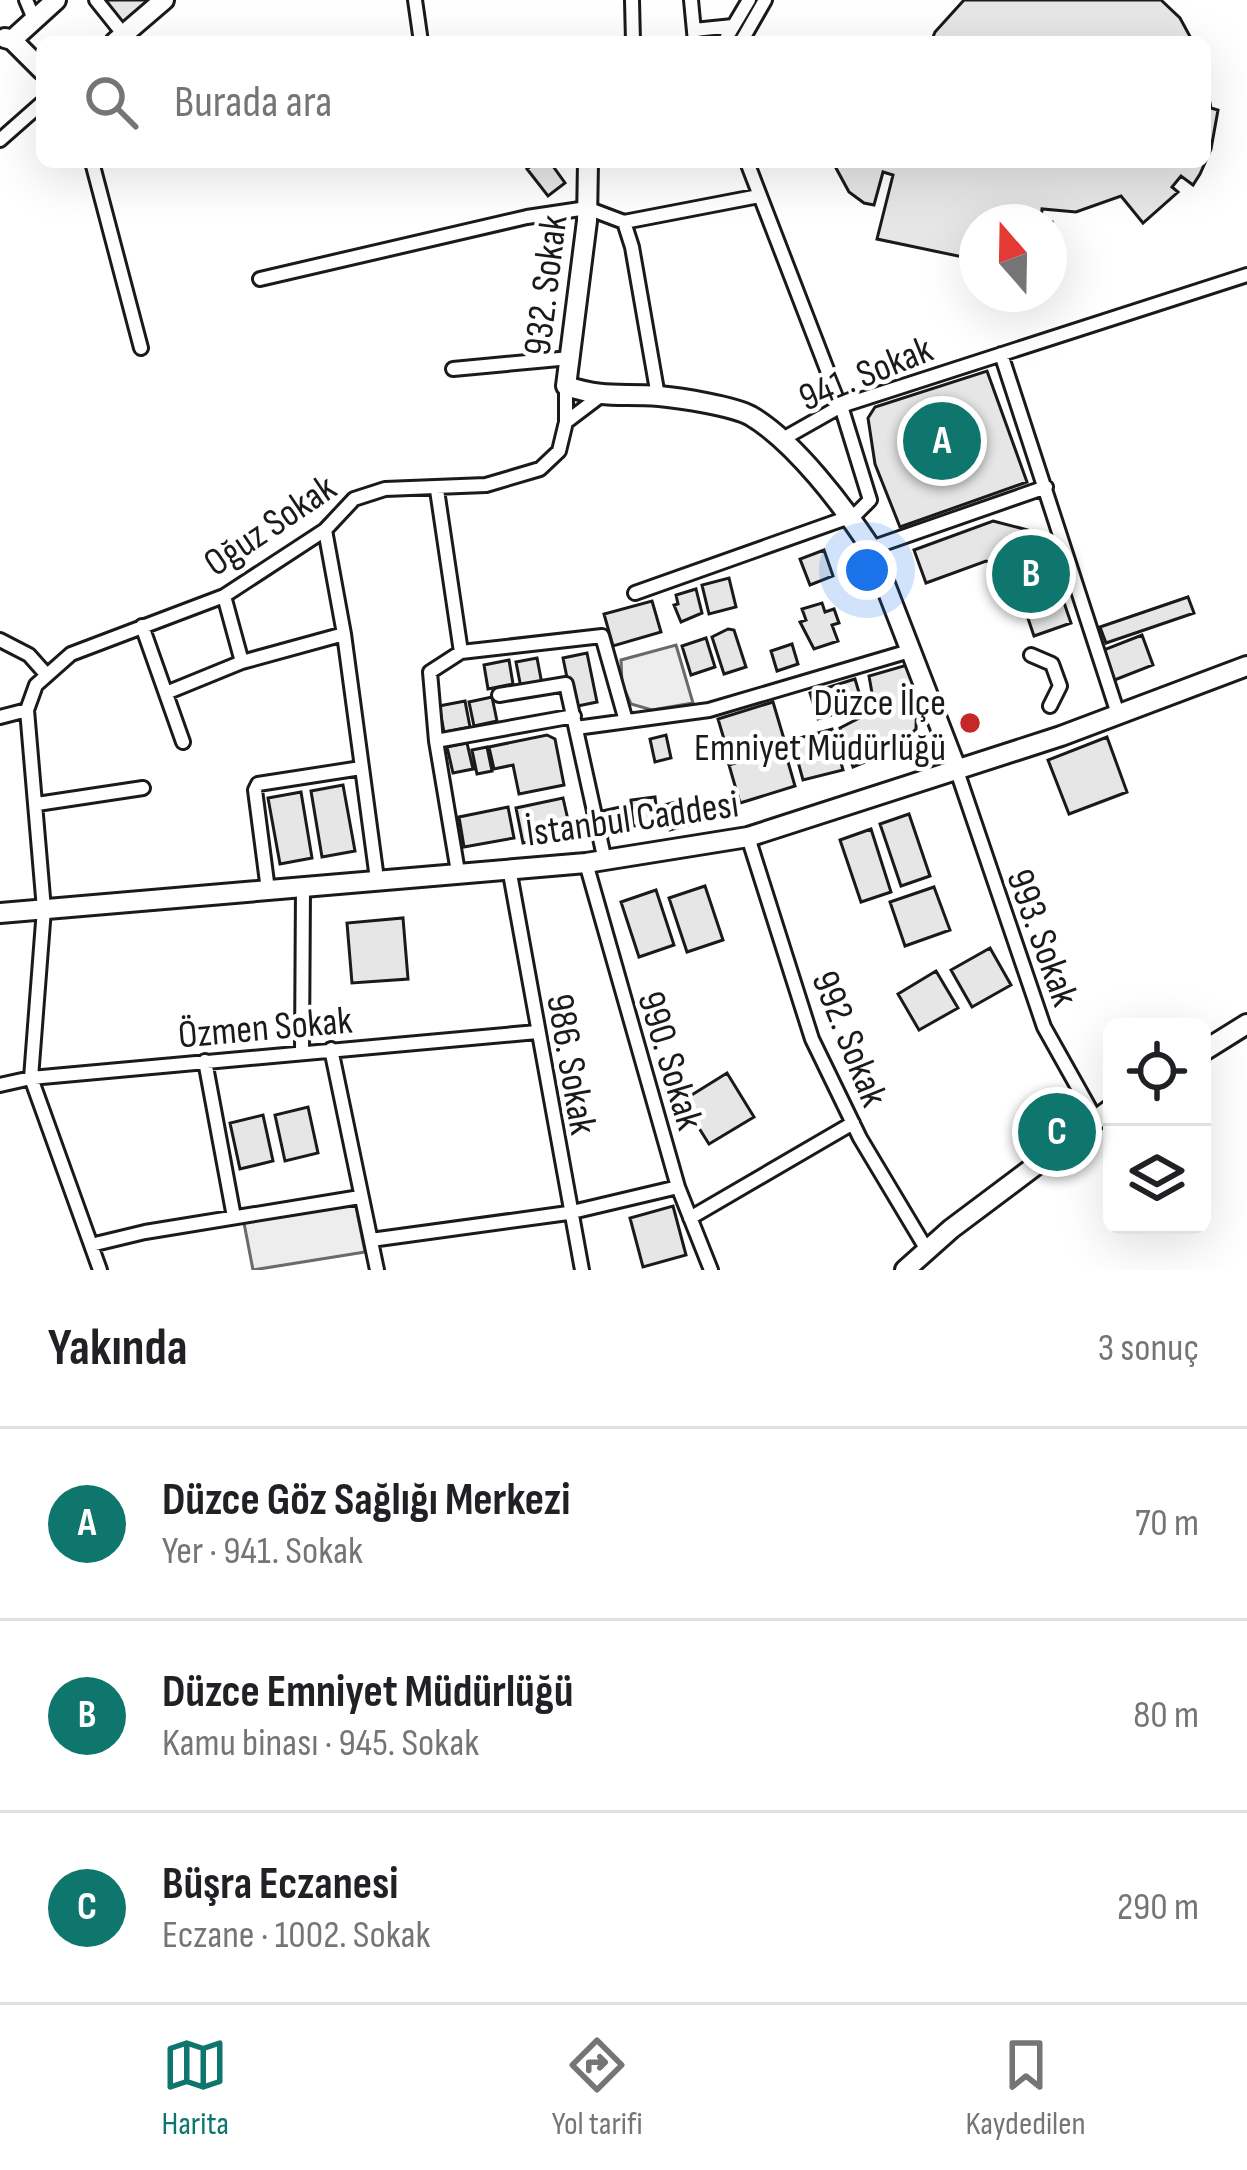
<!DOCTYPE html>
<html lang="tr">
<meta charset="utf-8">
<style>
body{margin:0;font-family:"Sofia Sans Condensed",sans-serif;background:#f2f2f2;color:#202124}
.controls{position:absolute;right:36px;bottom:36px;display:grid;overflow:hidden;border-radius:18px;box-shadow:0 12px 48px #0002}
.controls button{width:108px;height:108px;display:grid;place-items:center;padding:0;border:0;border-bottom:3px solid #e0e0e0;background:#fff;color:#202124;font:60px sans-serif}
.compass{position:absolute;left:959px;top:204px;width:108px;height:108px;border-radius:50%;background:#fff;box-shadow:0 12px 48px #0002;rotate:340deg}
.you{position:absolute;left:867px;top:570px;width:42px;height:42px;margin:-30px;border:9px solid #fff;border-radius:50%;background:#1a73e8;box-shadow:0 0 0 18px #1a73e833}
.badge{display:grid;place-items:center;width:78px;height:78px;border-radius:50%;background:#0f766e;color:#fff;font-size:39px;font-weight:700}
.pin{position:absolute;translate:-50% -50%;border:6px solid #fff;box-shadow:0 3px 12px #0006}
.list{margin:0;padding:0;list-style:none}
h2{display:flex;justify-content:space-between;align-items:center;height:156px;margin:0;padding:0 48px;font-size:51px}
h2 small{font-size:39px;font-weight:400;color:#757577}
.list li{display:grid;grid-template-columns:78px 1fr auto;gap:36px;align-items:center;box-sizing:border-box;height:192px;padding:0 48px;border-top:3px solid #e0e0e0}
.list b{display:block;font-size:45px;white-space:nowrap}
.list p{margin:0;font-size:39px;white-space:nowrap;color:#757577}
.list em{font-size:39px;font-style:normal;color:#757577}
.icon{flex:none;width:66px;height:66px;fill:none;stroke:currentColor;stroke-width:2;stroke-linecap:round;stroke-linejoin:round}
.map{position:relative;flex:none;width:1247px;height:1270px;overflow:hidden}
.search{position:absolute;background:#fff;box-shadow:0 12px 48px #0002;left:36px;right:36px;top:36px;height:132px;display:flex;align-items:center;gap:30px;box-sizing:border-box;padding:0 42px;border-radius:18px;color:#757577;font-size:45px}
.sheet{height:732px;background:#fff}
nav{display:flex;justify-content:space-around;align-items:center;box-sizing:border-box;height:168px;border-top:3px solid #e0e0e0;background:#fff;font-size:33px;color:#757577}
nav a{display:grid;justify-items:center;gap:6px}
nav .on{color:#0f766e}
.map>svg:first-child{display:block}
</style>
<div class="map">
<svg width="1247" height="1270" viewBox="0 0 1247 1270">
<rect width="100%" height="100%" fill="#fff"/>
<path fill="#ededed" stroke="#6a6a6a" stroke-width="3" d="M676,645L693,703L652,710L631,704L622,684L621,660Z
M355,1202L365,1252L253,1270L244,1223Z"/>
<path fill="#e6e6e6" stroke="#1a1a1a" stroke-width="3" d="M104,0H152L124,24Z
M964,0H1161L1180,18L1193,42H931L935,32Z
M1205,78L1211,108L1218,110L1211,149L1200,174L1193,185L1181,176L1172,187L1178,192L1143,223L1121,196L1076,212L1042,209L1041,221L1052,222L1049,239V222H977V260L877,239L893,175L883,172L874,205L864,203L849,192L836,168V162H1205Z
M536,162H550L565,183L548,196L527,169Z
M987,371L1027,482L900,527L875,464L868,418L875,407Z
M993,521L1028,530L1045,547L1071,623L1034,636L1016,583L1001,566L986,561L926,583L914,550Z
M824,550L833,576L810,585L800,559Z
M729,578L736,607L709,614L702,585Z
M696,589L702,613L681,622L674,605L678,604L676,595Z
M1188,597L1194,613L1106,643L1100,627Z
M652,601L661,632L613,646L604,614Z
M822,603L825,612L834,609L839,623L832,625L838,641L814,649L800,622L806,620L802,609Z
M728,629L734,630L746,667L724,674L712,637Z
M1142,635L1153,665L1112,681L1101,651Z
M706,638L715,667L691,675L682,646Z
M792,644L798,664L777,671L771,651Z
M587,653L597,702L573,707L563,658Z
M537,658L542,684L521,688L516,662Z
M509,660L513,684L488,689L484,665Z
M907,665L917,694L916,729L895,750L853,767L840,728L875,710L869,676Z
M855,679L863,706L818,719L810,693Z
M492,697L497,721L474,726L469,702Z
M465,701L470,727L444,732L439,706Z
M773,702L784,739L729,756L718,719Z
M832,729L843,770L803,780L792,740Z
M547,735L555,739L564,785L519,794L513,765L494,769L489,747Z
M666,735L671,758L655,762L650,739Z
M1107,737L1127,792L1069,814L1048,760Z
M467,743L473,769L453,773L447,747Z
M487,747L492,771L477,774L472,750Z
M784,748L795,786L740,803L729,765Z
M343,785L355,851L322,857L311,791Z
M301,792L312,858L280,864L268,798Z
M655,797L658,823L633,826L631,800Z
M563,798L571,833L523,843L516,808Z
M683,800L689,825L670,830L664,805Z
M508,807L514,838L464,847L459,817Z
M620,807L627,831L604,837L598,812Z
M909,814L930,876L901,886L880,824Z
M871,829L891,892L861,902L840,840Z
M705,886L723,940L687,952L669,898Z
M934,887L950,930L905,946L890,902Z
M656,890L674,945L639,957L621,902Z
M403,918L408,979L352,983L347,923Z
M990,948L1011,985L972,1007L951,970Z
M936,971L958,1008L919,1030L898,994Z
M727,1073L754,1117L709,1144L682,1101Z
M308,1107L318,1153L285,1161L275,1115Z
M263,1115L273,1161L240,1169L230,1123Z
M673,1206L686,1255L643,1267L630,1218Z"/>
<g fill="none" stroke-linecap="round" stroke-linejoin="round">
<g stroke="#1a1a1a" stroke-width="18">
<path id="street" d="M26,0L34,19
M96,0L124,35
M415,0L421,42
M632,0L633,42
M691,0L695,42
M694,30L733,26
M724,42L749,0
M741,42L765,0
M0,140L42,103
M92,162L141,348
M624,222L632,247L658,396
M260,279L527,217L587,208L624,222L759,196
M1001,354L1118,714
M453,369L570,358
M566,386V422
M781,440L841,406L1247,275
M437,490L461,652L430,672L436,741L458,872
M325,530L344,634L377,879
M871,548L1046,487
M635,593L855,515L870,500L841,406L747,162
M224,596L242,662
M142,626L183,742
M0,640L29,655L45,673
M461,652L602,636L626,721
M1031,655L1052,664L1060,686L1050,706
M166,693L242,662L344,634
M499,695L566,684L605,861
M0,717L27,710
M576,728L709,710L913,650
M436,741L574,716
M956,768L1044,1027L1095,1118
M37,804L143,788
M748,837L812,1039L860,1138L927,1250
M586,863L678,1187L711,1270
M509,868L582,1270
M268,890L255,790L258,784L361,768
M331,1049L377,1270
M302,1052L303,887
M205,1061L234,1217
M0,1085L31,1078L537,1032
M690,1218L853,1123
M371,1240L568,1213L678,1187
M91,1245L145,1232L360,1197
M100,1270L31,1078L44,909L27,710L36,685L71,654L224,596L325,530L354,499L385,489L486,485L540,469L559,451L566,422L599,397"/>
</g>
<g stroke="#1a1a1a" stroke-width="24">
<path id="secondary" d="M5,38L12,40L42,70
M12,40L56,0
M115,42L164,0
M588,162L587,221L566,386C606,399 620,393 659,396C680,398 733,406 751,416C795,442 843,506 871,548L956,768
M0,913L586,863L748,837L1061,736L1247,666
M1202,1052L1247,1024
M905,1270L951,1229L1112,1108"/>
</g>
<use href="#street" stroke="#fff" stroke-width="12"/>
<use href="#secondary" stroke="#fff" stroke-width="18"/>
</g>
<circle fill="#c62828" stroke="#fff" stroke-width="4.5" cx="970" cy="723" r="12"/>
<g text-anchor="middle" stroke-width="9" stroke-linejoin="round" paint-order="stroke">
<g font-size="39" fill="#1a1a1a" stroke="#fff">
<text transform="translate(544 285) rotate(-83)" y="14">932. Sokak</text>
<text transform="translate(865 372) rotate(-22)" y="14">941. Sokak</text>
<text transform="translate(269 524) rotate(-34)" y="14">Oğuz Sokak</text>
<text transform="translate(632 817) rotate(-8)" y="14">İstanbul Caddesi</text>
<text transform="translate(1044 937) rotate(70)" y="14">993. Sokak</text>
<text transform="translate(265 1026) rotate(-5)" y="14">Özmen Sokak</text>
<text transform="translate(851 1038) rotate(68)" y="14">992. Sokak</text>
<text transform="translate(672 1060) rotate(73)" y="14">990. Sokak</text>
<text transform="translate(573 1064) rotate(80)" y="14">986. Sokak</text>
</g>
<g font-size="39" fill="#1a1a1a" stroke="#fff" text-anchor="end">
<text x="946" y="715">Düzce İlçe<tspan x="946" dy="45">Emniyet Müdürlüğü</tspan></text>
</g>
</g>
</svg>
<div class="controls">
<button><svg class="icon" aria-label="locate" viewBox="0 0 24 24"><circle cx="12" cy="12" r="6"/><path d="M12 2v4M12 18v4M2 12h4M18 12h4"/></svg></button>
<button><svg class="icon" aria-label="layers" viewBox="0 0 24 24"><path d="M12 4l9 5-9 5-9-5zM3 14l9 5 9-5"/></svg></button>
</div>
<svg class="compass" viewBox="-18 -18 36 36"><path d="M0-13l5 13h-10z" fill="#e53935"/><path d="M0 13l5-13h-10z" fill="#757577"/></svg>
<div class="you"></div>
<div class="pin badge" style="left:942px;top:441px">A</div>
<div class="pin badge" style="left:1031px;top:574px">B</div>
<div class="pin badge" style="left:1057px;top:1132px">C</div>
<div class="search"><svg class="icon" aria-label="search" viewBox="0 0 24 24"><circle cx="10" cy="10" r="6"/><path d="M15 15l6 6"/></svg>Burada ara</div>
</div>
<section class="sheet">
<h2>Yakında<small>3 sonuç</small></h2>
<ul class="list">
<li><span class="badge">A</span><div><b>Düzce Göz Sağlığı Merkezi</b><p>Yer · 941. Sokak</p></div><em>70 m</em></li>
<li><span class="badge">B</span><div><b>Düzce Emniyet Müdürlüğü</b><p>Kamu binası · 945. Sokak</p></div><em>80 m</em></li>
<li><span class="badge">C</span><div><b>Büşra Eczanesi</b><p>Eczane · 1002. Sokak</p></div><em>290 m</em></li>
</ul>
</section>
<nav>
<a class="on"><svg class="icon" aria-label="map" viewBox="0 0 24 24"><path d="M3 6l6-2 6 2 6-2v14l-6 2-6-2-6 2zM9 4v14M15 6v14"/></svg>Harita</a>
<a><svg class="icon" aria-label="directions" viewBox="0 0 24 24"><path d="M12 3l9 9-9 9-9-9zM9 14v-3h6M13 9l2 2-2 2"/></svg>Yol tarifi</a>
<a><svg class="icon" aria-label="saved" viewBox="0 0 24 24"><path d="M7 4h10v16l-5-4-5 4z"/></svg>Kaydedilen</a>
</nav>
